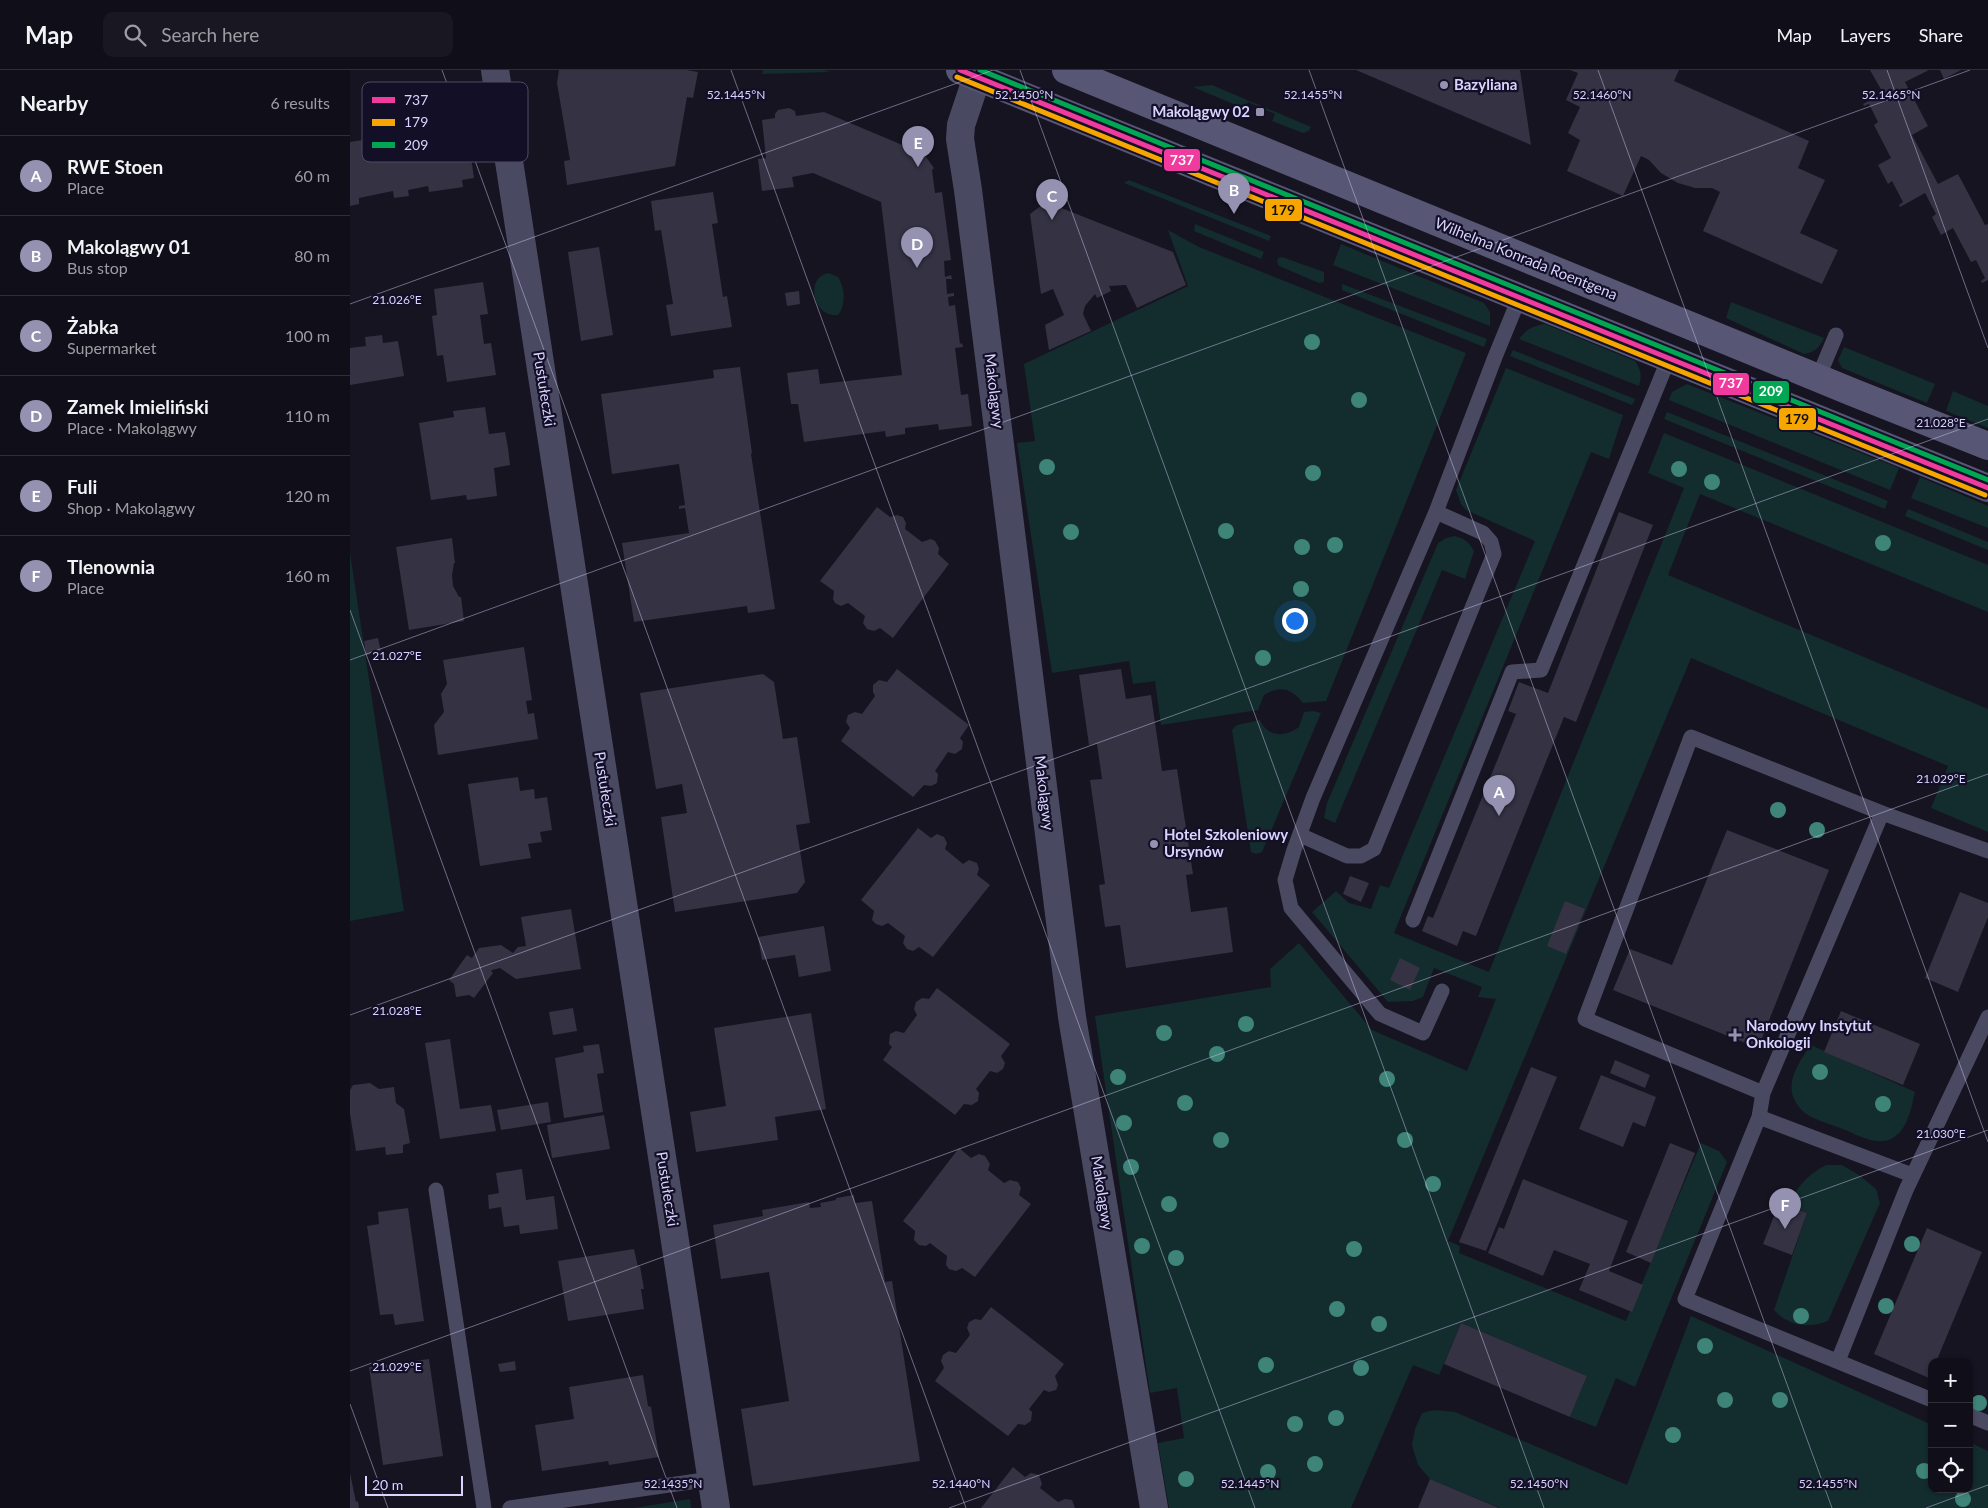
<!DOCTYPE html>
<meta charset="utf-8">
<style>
body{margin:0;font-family:Lato,sans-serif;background:#191822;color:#f1f3f6}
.controls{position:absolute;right:15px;bottom:15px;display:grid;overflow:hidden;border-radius:10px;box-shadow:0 1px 4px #0004}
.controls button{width:45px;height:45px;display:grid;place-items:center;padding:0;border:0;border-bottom:1px solid #302f38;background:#100f19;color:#f1f3f6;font:25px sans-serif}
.scale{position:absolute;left:15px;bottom:12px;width:98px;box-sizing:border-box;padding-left:5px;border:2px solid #d9d4ff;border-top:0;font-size:14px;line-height:18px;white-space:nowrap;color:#d9d4ff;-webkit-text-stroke:4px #130f26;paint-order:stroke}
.you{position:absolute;left:944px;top:550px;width:18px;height:18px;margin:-12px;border:4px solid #fff;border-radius:50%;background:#1a73e8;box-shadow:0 0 0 8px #1a73e833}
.badge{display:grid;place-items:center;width:32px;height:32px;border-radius:50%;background:#9591b1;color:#fff;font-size:16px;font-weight:700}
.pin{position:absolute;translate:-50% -41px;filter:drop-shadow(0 1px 2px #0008)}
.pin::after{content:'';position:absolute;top:26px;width:18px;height:15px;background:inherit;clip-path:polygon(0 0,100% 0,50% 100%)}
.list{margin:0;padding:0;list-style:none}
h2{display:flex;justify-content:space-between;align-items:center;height:65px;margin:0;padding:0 20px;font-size:21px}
h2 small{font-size:16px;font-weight:400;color:#9c9ca2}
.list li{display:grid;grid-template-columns:32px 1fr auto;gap:15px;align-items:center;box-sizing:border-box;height:80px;padding:0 20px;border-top:1px solid #302f38}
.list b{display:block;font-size:19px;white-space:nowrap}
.list p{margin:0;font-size:16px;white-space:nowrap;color:#9c9ca2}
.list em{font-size:16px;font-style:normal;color:#9c9ca2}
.icon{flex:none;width:28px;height:28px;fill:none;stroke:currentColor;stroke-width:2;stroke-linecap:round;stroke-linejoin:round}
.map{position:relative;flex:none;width:1638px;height:1438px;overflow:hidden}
header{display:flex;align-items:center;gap:30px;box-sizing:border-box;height:70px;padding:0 25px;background:#100f19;border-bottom:1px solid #302f38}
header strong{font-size:24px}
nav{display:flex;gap:28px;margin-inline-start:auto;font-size:18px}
.search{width:350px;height:45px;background:#191822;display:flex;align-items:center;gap:12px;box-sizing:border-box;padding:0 18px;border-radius:10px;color:#9c9ca2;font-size:19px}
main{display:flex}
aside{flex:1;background:#100f19}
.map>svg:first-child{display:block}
</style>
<header>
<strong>Map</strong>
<div class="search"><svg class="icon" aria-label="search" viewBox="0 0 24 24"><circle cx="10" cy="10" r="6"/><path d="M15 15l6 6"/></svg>Search here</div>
<nav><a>Map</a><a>Layers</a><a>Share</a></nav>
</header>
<main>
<aside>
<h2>Nearby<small>6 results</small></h2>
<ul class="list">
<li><span class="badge">A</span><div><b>RWE Stoen</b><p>Place</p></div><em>60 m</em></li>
<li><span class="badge">B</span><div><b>Makolągwy 01</b><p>Bus stop</p></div><em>80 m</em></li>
<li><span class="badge">C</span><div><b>Żabka</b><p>Supermarket</p></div><em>100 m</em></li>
<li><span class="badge">D</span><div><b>Zamek Imieliński</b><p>Place · Makolągwy</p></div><em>110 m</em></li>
<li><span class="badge">E</span><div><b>Fuli</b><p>Shop · Makolągwy</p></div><em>120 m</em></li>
<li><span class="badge">F</span><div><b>Tlenownia</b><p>Place</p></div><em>160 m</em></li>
</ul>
</aside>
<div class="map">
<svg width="1638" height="1438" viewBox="0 0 1638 1438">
<rect width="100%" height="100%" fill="#161421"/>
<path fill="#132c2d" d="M413,0H474L480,2L412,4Z
M862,15L961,57L959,61L953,63L922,51L925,44L898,32L895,39L843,17Z
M779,110L921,166L919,171L774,113Z
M845,154L914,182L911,189L844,161Z
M818,160L849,177L1116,283L976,631L953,633C941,618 930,615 914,625L908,640L811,655L805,611L783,614L779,591L702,603L667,373L685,371L674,294L838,216Z
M991,174L1134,233L1140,242V256L983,195Z
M932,187L974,202V212L969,213L929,196L927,192L928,188Z
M478,203L488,207C495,217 496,236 488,245C464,249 454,208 478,203Z
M992,214L1137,269L1134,277L992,220Z
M1381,232L1474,268C1469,278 1465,282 1454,284L1376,248Z
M1195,254L1285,291C1291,300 1292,305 1289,316L1169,269C1177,259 1182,256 1195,254Z
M1494,277L1585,314L1577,333L1492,298L1488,290Z
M1163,280L1285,329L1282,335L1160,286Z
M1156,298L1273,345L1259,389L1241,382L1044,863L1139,902L1334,418L1298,403L1314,363L1638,495V542L1350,424L1318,505L1638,639V762L1581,738L1598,696L1341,588L1098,1171L1110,1176L1109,1183L1276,1251L1351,1073L1369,1081L1377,1092L1285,1317L1266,1308L1246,1357L1220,1347L1237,1306L1111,1253L1089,1305L1063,1295L1001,1438H819L808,1373L834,1368L827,1318L800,1323L745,946L921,917L920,899L949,873L1022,960L1117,1001L1146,929L1128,927L1132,917L1084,898L1073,927L1063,931L1038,932L962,842L986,821L999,833L1021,839L1030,815L1039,818L1185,471L1116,440L1111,434L1106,420Z
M1337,314L1549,398L1540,420L1319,330L1322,322Z
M1603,321L1638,336V358L1596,341Z
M1317,342L1538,431L1535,439L1314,349Z
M1570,407L1638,436V458L1561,428Z
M1558,439L1638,472V480L1555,446Z
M1105,466C1115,469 1119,472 1124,481L1115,509L1092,500L985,753L974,748L977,733L1088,473L1096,468Z
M0,483L54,841L0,851Z
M963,641L971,643L912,782L906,784L901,782L882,660L887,655L910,650C917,667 935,668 949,657L954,642Z
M1461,975L1565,1022C1561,1038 1558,1061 1541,1069C1526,1076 1507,1065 1493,1059C1483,1055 1462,1049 1455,1043C1429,1021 1446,996 1461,975Z
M1476,1095H1492L1509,1105L1526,1119L1530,1133L1478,1251C1458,1259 1438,1256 1424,1240L1457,1143L1437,1136C1448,1116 1456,1106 1476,1095Z
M1341,1246L1582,1355V1419H1619V1372L1638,1381V1438H1150L1080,1409L1068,1395L1062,1375L1065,1359L1072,1343L1084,1340L1105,1342L1277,1415Z
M340,1429L341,1438H284Z"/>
<path fill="#343243" d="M209,0H337L348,2L343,28L337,27L325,96L217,115L214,91L220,90L207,13Z
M1006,0H1170L1181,75L1137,56Z
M1220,0H1329L1324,11L1459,71L1448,98L1475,110L1450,163L1488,180L1472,214L1353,161L1370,122L1362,118H1345L1328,113L1311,103L1299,90L1291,86L1273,126L1217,101L1230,70L1218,63L1230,37L1216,30L1228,3Z
M1520,0H1579L1555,12L1578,56L1562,65L1588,114L1608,104L1635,155L1638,154V210L1632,213L1631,211L1635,208L1626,190L1621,192L1603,158L1591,165L1582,147L1586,144L1575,123L1550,137L1549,135L1553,132L1542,111L1538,114L1528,95L1541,88L1524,55L1528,52L1519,34L1514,36L1513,34L1533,23Z
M1590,0H1611L1594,9Z
M439,38L445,41L446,46L474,42L569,82L571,80L584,98L582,100L585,123L592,122L601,190L594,191L595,207L601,205L602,209H596L597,224L604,223V226L598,227L599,236L605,235L610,274L612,273L613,277L605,278L611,325L618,324L622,356L589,360L588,354L555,358V364L536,367L535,361L454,372L448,334H441L437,303L468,299L470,314L552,305L531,132L463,103L442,107L444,117L412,121L408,89L416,88L412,50L425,48V44L428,40Z
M102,49L104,56L116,54L124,108L112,110L113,117L79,122L78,116L58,120L59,126L44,128L43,121L9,128V134L0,136V72L69,61L68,55Z
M363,122L368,153L362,154L373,227L377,226L382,257L321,266L316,235L323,234L311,160L305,161L301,131Z
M696,132L823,182L836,215L787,238L776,215L759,216L761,221L747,228L745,224L735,236L733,244L741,261L699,280L695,255L714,245L703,219L691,224L680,144Z
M249,177L263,265L231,271L218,182Z
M133,212L138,244L130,245L134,274L141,273L146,305L97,312L93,285L87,286L82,246L87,245L84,219Z
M449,221L450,234L437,236L435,223Z
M32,265L33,273L48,271L54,306L0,315V278L16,276L15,267Z
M390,297L402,383L401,384L425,539L398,543L397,536L284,552L272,473L339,463L335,438L329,439V436L335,435L329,394L262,404L251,324L364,308L363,300Z
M135,337L139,364L155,362L158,378L160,395L144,398L147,426L117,430L116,425L81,430L69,353L104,347L103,341Z
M527,437L540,447L547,445L553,447L556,453L555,459L572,472L581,469L585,471L589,478L588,484L599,494L543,568L530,558L524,561L517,559L513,553L515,546L498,533L491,536L485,533L483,529L484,521L470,511Z
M1269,442L1303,455L1226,652L1214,647L1126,866L1113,861L1107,876L1072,861L1078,846L1083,848L1166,644L1158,641L1169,612L1198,623Z
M102,468L105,493H104L102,505L103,516L109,527H111L114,551L59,560L46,477Z
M28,568L31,582L16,585L14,571Z
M174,577L182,630L176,631L178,644L184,643L188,669L88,685L84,655L94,642L91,624L97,614L93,590Z
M547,599L619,655L610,668L613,672L612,679L605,684L598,682L585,701L588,704L587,713L581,716L574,715L563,727L491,671L500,658L496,652L498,645L505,642L512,644L525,626L523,622V615L529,610L537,612Z
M771,599L776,629L801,625L812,701L827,699L843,804L836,805L841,842L877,837L883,882L776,898L770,855L755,857L749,815L755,814L740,710L752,709L747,674L739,675L729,605Z
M413,604L424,612L433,669L447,667L460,753L446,755L455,812L447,823L325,842L311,747L337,743L332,714L306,719L290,623Z
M168,707L170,721L184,719L185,729L197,727L202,760L190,762L192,772L178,774L181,788L130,796L118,714Z
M568,758L581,768L587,764L594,767L597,773L595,779L613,794L619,790L627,793L629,799L627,805L640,815L583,887L569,877L563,881L557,879L553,873L555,866L538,853L532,856L526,854L522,850L524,841L511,830Z
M1377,760L1479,800L1408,978L1263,920L1280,879L1322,895Z
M1000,806L1019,813L1011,832L993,824Z
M1610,822L1638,833V847L1608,922L1575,908Z
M1215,831L1235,839L1216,884L1197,876Z
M221,839L231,899L166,909L150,898L142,900L141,901L143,903L124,928L119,925L106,927L104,914L99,910L117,885L122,888L129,878L151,875L163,883L168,877L176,876L171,847Z
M474,856L481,901L449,907L445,885L412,890L408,867Z
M1050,888L1070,898L1060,920L1040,910Z
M587,918L660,974L651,986L655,993L653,999L647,1003L640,1001L626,1019L629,1023L628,1031L622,1035L614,1034L605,1045L533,990L542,977L539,974L540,964L546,961L554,963L567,945L564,939L566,932L572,928L579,929Z
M223,938L227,961L203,965L199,942Z
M1491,941L1570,974L1553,1015L1474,982Z
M461,943L476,1039L425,1047L428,1070L346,1082L340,1042L376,1036L364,958Z
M100,969L110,1039L141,1035L146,1061L90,1069L75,973Z
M249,974L254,1003L247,1004L253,1042L214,1048L205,988L234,982L233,976Z
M1265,990L1300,1005L1295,1018L1260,1003Z
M1181,997L1207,1007L1136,1181L1109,1172Z
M1251,1005L1306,1027L1295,1057L1283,1052L1273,1077L1229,1059Z
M20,1013L29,1019L44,1017L46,1033L54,1039L60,1073L53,1075V1083L36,1085L35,1077L6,1081L0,1044V1020L3,1015Z
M198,1032L201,1052L151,1060L147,1040Z
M254,1045L260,1079L202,1088L197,1055Z
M1320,1073L1345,1083L1301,1193L1276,1182Z
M609,1078L621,1088L629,1084L635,1086L640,1094L638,1100L654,1113L660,1110L668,1112L671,1118L669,1125L681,1134L625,1207L612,1198L606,1201L599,1199L596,1195L597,1186L580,1173L576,1176L569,1175L564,1170L565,1161L553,1151Z
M172,1099L176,1130L204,1126L208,1159L170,1164L169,1155L154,1157L151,1137L139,1139L138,1125L149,1123L146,1103Z
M1173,1109L1278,1151L1259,1201L1293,1215L1282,1242L1229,1220L1240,1194L1204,1180L1193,1206L1138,1183L1149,1157L1154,1159Z
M504,1125L505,1133L522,1131L535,1212L542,1211L570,1391L403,1416L391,1339L439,1331L419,1202L371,1209L363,1155L413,1146L412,1140L459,1132L460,1138L471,1137L470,1133L486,1130V1128Z
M1429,1133L1457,1143L1442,1185L1413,1174Z
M58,1138L74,1251L45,1255L43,1244L30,1245L17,1156L29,1154L28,1142Z
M1577,1158L1632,1182L1586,1292H1582V1301L1579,1308L1524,1284Z
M284,1179L288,1197L290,1196L294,1219H291L294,1239L218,1251L208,1191Z
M641,1237L714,1294L705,1306L708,1315L706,1320L699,1322L694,1320L679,1339L682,1342L681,1351L675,1355L668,1354L658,1366L585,1311L594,1298L591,1291L593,1285L599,1281L606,1283L620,1265L617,1258L619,1252L625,1249L631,1250Z
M1111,1253L1237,1306L1220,1347L1094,1294Z
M79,1289L93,1386L33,1395L19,1297Z
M165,1291L166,1300L150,1302L148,1294Z
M293,1305L298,1336L301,1337L309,1387L259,1395L258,1391L192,1401L185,1355L224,1349L219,1317Z
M663,1397L675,1407L681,1403L689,1405L692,1414L690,1418L708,1432L715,1429L722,1430L725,1438H631Z
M0,1403L6,1432L8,1431L9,1438H0Z
M1080,1409L1149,1438H1068Z"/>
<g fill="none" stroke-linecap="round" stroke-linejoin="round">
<path stroke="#4a4962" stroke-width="15" d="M1468,308L1486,265
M1532,743L1638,781
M950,765L997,786H1011L1024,779L1144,484L1141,472L1133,463L1086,442
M1063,850L1162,602L1191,600L1319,288
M1092,921L1073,963L1030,944L941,838L935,810L944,780L963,728L1086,442L1145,287L1170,226
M1413,1023L1235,949L1341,667L1532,743L1413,1023L1409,1047L1335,1229L1582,1330
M1409,1047L1562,1105
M86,1120L134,1438
M1488,1291L1556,1120L1638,947
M1619,1345L1638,1353
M160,1438L361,1409"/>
<path stroke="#4a4962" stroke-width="28" d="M145,0L366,1438
M627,7L611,55L610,69L618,120L722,947L804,1438"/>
<path stroke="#575674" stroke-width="28" d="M610,0L1638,418
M716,0L1502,322L1638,376"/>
<g stroke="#130f26" stroke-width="9">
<path id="bus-1" d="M610,0L1638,418"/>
</g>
<g stroke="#130f26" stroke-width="9">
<path id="bus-2" d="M607,7L1635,425"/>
</g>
<g stroke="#130f26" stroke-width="9">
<path id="bus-3" d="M630,0L1638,410"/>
</g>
<use href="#bus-1" stroke="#f13a9d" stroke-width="5"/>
<use href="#bus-2" stroke="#f7a600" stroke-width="5"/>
<use href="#bus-3" stroke="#00a651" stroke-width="5"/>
</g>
<g fill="#3e8478">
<circle cx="962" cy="272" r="8"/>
<circle cx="1009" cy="330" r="8"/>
<circle cx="697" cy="397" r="8"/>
<circle cx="1329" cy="399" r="8"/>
<circle cx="963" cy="403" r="8"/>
<circle cx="1362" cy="412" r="8"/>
<circle cx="876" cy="461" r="8"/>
<circle cx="721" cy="462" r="8"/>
<circle cx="1533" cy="473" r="8"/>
<circle cx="985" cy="475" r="8"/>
<circle cx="952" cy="477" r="8"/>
<circle cx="951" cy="519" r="8"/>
<circle cx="913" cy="588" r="8"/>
<circle cx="1428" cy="740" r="8"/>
<circle cx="1467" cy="760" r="8"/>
<circle cx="896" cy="954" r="8"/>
<circle cx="814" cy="963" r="8"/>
<circle cx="867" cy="984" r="8"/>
<circle cx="1470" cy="1002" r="8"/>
<circle cx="768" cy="1007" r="8"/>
<circle cx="1037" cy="1009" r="8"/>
<circle cx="835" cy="1033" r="8"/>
<circle cx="1533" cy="1034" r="8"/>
<circle cx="774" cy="1053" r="8"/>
<circle cx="871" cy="1070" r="8"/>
<circle cx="1055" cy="1070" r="8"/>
<circle cx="781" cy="1097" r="8"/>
<circle cx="1083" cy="1114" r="8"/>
<circle cx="819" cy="1134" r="8"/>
<circle cx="1562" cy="1174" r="8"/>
<circle cx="792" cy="1176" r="8"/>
<circle cx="1004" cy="1179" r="8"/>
<circle cx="826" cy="1188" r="8"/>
<circle cx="1536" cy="1236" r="8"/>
<circle cx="987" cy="1239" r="8"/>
<circle cx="1451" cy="1246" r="8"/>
<circle cx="1029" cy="1254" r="8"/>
<circle cx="1355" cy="1276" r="8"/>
<circle cx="916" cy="1295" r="8"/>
<circle cx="1011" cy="1298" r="8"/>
<circle cx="1375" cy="1330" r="8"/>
<circle cx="1430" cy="1330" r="8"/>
<circle cx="1629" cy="1333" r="8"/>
<circle cx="986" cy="1348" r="8"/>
<circle cx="945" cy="1354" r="8"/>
<circle cx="1323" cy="1365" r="8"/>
<circle cx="965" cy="1394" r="8"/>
<circle cx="1574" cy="1401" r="8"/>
<circle cx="918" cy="1402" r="8"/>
<circle cx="836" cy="1409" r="8"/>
<circle cx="1613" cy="1429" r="8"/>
</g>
<path fill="none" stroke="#d9d4ff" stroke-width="1" stroke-opacity="0.45" d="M92,0L616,1438M381,0L905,1438M670,0L1194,1438M959,0L1482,1438M1248,0L1638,1072M1537,0L1638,278M0,234L643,0M0,540L327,1438M0,590L1620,0M0,945L1638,349M0,1301L1638,704M0,1334L38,1438M599,1438L1638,1060M1576,1438L1638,1415"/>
<g fill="#9591b1" stroke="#130f26" stroke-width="2">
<circle cx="1094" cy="15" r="5"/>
<rect x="905" y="37" width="10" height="10" rx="2.5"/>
<circle cx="804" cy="774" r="5"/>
<path d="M1382.5 957.5h5v5h5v5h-5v5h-5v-5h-5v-5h5z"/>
</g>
<g text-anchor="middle" stroke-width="4.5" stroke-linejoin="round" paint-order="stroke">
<g font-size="15" font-weight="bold" fill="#d9d4ff" stroke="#130f26" text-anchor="start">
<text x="1104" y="20">Bazyliana</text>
<text x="900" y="47" text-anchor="end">Makolągwy 02</text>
<text x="814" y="770">Hotel Szkoleniowy<tspan x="814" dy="17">Ursynów</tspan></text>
<text x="1396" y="961">Narodowy Instytut<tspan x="1396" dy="17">Onkologii</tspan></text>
</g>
<g font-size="15" fill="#d9d4ff" stroke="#130f26">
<text transform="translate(1176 189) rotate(22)" y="5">Wilhelma Konrada Roentgena</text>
<text transform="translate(194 319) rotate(81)" y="5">Pustułeczki</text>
<text transform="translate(644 321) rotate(83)" y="5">Makolągwy</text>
<text transform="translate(255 719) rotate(81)" y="5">Pustułeczki</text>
<text transform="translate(694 723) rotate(83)" y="5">Makolągwy</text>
<text transform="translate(317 1119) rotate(81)" y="5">Pustułeczki</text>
<text transform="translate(752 1123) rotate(81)" y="5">Makolągwy</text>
</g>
</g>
<rect x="12" y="12" width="166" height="80" rx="8" fill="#130f26" stroke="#4e4a67" stroke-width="1"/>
<rect x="22" y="27" width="23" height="6" fill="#f13a9d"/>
<rect x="22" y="49" width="23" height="7" fill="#f7a600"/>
<rect x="22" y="72" width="23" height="6" fill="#00a651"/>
<g font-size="14" fill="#d9d4ff">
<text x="54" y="35">737</text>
<text x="54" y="57">179</text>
<text x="54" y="80">209</text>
</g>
<g font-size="12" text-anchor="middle" fill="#d9d4ff" stroke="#130f26" stroke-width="4.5" stroke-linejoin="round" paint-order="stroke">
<text x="386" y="29">52.1445°N</text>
<text x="674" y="29">52.1450°N</text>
<text x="963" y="29">52.1455°N</text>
<text x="1252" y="29">52.1460°N</text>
<text x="1541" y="29">52.1465°N</text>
<text x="47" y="234">21.026°E</text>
<text x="1591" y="357">21.028°E</text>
<text x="47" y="590">21.027°E</text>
<text x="1591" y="713">21.029°E</text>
<text x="47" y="945">21.028°E</text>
<text x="1591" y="1068">21.030°E</text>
<text x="47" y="1301">21.029°E</text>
<text x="323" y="1418">52.1435°N</text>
<text x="611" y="1418">52.1440°N</text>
<text x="900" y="1418">52.1445°N</text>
<text x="1189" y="1418">52.1450°N</text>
<text x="1478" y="1418">52.1455°N</text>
</g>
<g stroke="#130f26" stroke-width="2">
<rect x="813" y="78" width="38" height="24" rx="5" fill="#f13a9d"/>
<rect x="914" y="128" width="39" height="24" rx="5" fill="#f7a600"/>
<rect x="1362" y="302" width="38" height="24" rx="5" fill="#f13a9d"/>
<rect x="1402" y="310" width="38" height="24" rx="5" fill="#00a651"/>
<rect x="1428" y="337" width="39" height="24" rx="5" fill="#f7a600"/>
</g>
<g font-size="14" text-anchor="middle" font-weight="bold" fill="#fff">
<text x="832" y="95">737</text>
<text x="1381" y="318">737</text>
<text x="1421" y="326">209</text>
</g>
<g font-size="14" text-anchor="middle" font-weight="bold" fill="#111">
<text x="933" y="145">179</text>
<text x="1447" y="354">179</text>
</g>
</svg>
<div class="controls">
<button>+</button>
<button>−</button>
<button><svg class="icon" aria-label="locate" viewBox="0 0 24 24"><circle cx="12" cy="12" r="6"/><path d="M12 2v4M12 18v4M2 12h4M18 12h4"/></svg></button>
</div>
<div class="scale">20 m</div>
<div class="you"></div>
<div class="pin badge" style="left:1149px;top:746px">A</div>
<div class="pin badge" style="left:884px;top:144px">B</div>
<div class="pin badge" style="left:702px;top:150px">C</div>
<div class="pin badge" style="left:567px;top:198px">D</div>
<div class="pin badge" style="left:568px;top:97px">E</div>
<div class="pin badge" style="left:1435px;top:1159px">F</div>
</div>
</main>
